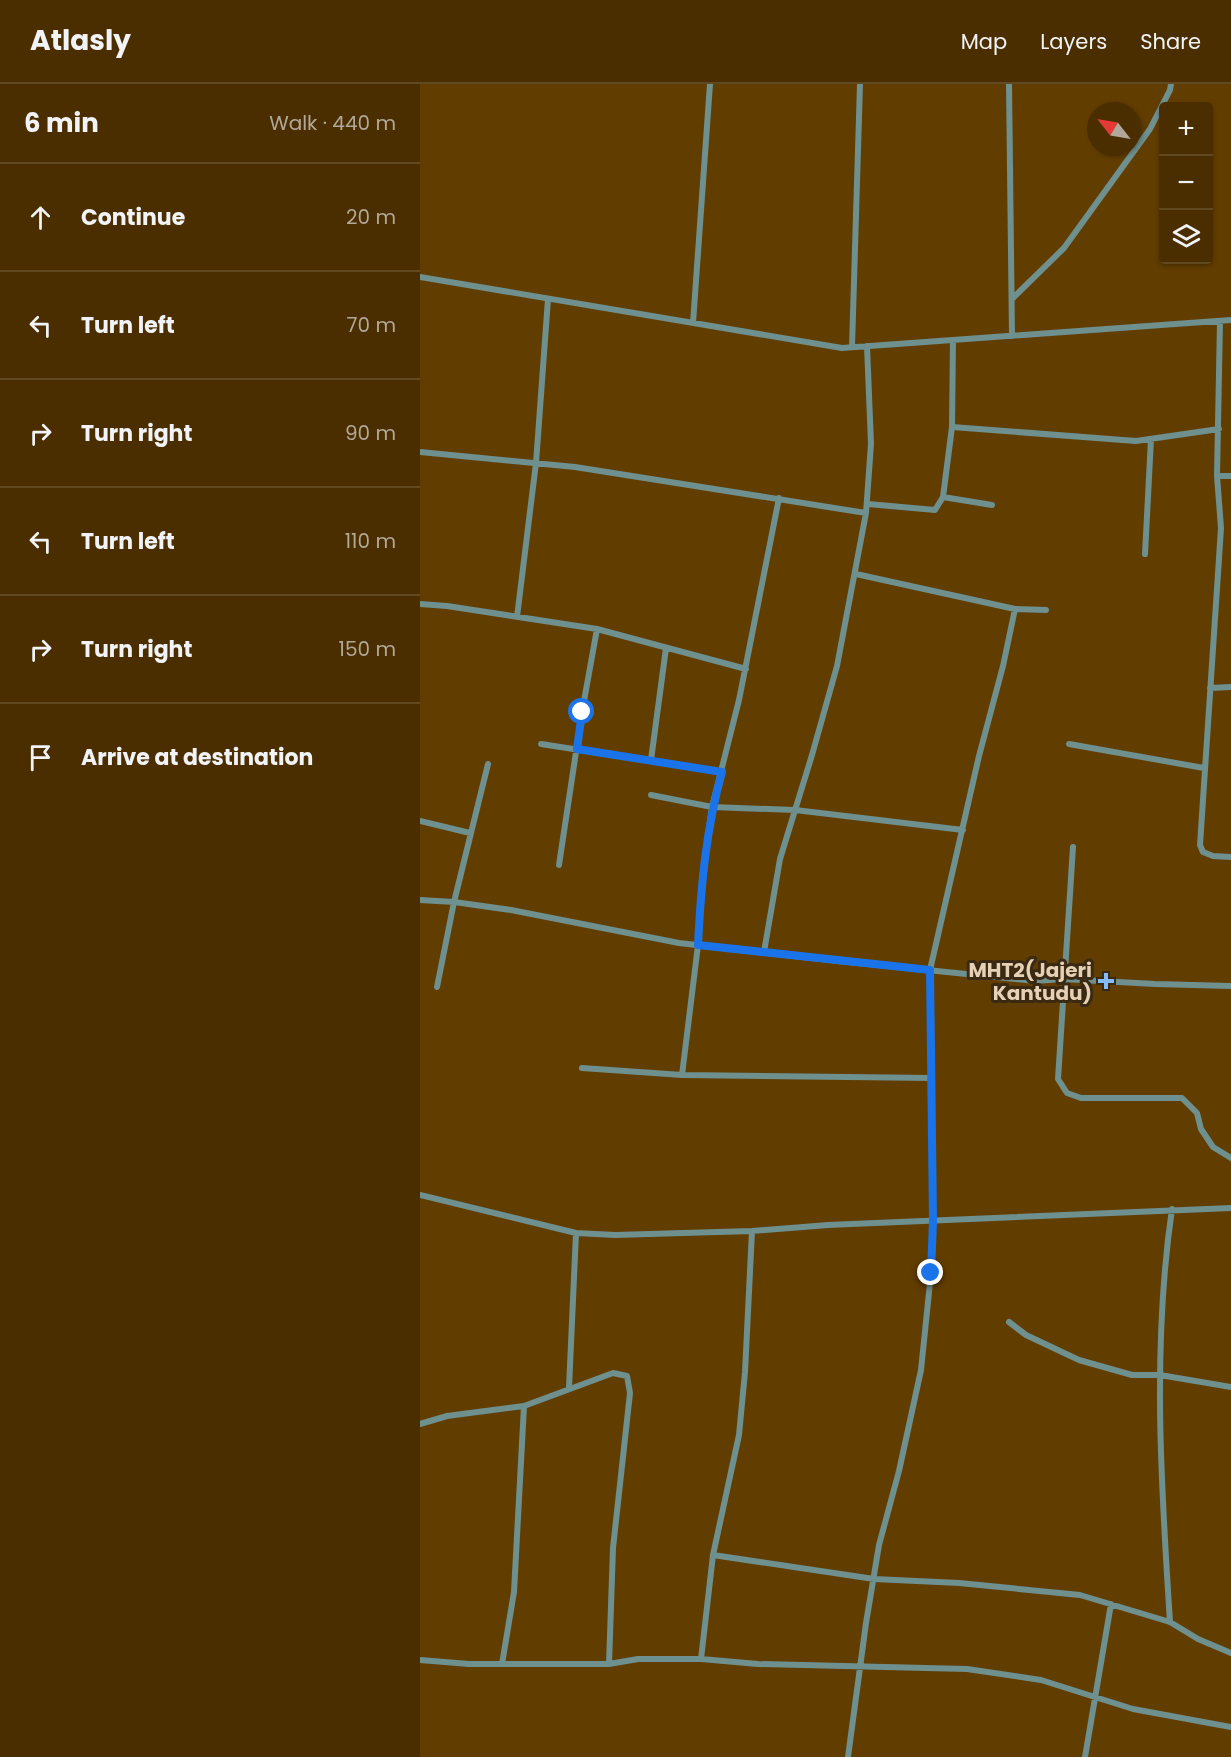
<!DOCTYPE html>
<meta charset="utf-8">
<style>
body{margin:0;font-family:Poppins,sans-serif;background:#543a0f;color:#f1f3f6}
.controls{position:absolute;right:18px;top:18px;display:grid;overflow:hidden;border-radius:6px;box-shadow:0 2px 4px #0004}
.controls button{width:54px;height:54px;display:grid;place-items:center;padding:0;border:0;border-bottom:2px solid #614a22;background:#4a2e00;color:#f1f3f6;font:30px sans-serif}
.compass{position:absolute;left:667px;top:18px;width:54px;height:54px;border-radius:50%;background:#4a2e00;box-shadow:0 2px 4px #0004;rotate:301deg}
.stop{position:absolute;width:18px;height:18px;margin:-14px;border:4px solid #1a73e8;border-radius:50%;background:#fff}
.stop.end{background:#1a73e8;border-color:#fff;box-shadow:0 2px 6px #0008}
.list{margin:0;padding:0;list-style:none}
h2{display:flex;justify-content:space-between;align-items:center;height:78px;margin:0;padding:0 24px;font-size:26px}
h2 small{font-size:20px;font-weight:400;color:#b2a899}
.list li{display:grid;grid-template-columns:39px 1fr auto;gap:18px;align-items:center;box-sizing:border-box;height:108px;padding:0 24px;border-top:2px solid #614a22}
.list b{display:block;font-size:22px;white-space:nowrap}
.list em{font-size:20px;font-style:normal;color:#b2a899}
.icon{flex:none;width:33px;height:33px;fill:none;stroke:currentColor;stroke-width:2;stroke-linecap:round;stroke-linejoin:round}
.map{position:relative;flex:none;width:811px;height:1673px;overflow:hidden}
header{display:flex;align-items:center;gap:36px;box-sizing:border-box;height:84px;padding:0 30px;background:#4a2e00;border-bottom:2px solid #614a22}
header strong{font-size:28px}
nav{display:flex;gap:33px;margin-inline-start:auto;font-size:21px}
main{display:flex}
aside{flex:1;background:#4a2e00}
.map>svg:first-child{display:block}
</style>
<header>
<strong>Atlasly</strong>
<nav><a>Map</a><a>Layers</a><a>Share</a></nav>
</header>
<main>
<aside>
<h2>6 min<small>Walk · 440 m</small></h2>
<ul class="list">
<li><svg class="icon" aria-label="ahead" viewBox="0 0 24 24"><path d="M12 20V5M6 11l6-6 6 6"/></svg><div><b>Continue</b></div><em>20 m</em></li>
<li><svg class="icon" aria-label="left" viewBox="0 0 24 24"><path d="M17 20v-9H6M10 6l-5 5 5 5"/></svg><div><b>Turn left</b></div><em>70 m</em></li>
<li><svg class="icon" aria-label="right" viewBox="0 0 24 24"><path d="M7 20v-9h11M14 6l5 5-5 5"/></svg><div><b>Turn right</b></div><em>90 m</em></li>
<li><svg class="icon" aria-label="left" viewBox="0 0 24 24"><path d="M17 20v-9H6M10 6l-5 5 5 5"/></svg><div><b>Turn left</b></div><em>110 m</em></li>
<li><svg class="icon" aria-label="right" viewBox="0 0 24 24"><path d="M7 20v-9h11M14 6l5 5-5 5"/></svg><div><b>Turn right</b></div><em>150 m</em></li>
<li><svg class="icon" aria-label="arrive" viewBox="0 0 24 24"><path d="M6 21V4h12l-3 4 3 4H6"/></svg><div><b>Arrive at destination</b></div></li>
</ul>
</aside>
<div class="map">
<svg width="811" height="1673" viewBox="0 0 811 1673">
<rect width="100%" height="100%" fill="#623d00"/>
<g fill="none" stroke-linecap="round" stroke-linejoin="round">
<path stroke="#6e908f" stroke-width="6" d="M589,0L592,252
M0,193L422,264L811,236
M593,214L644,164L730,45L750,6L751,0
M800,237L797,392L801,444L780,761L783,768L793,772L811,773
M273,239L290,0
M432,263L440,0
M532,343L716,357L799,345
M0,368L155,383L446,429
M797,392H811
M523,413L572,421
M448,420L515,426L523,413L532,343L533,256
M725,470L731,355
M436,490L595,525L626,526
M0,520L27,522L177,545L326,585
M97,533L116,379L128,215
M790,604L811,603
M121,660L302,688
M649,660L784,684
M231,676L246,564
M231,711L292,723L375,726L543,746
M0,737L50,749
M653,763L638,995L647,1009L661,1014H762L777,1029L781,1045L793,1063L811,1074
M139,781L162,628L177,545
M0,816L34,818L91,826L259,859L418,877L615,897L643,895L735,900L811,902
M344,868L360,775L392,671L417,582L446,429L451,360L447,262
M17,903L34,818L68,680
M162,984L262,991L512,994
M262,991L278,861L282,796L292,723L319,616L359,414
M0,1111L156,1149L195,1151L332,1147L408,1141L811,1124
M589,1238L606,1251L659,1276L712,1291H740L811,1303
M149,1304L156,1149
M0,1340L27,1332L104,1322L193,1289L207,1292L210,1309L193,1464L189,1580
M293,1471L454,1495L539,1499L660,1511L750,1538L778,1555L811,1569
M750,1538C741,1401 732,1261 752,1125
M281,1575L293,1471L319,1351L325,1288L332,1147
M0,1576L49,1580H189L218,1575H281L338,1580L547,1585L621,1596L713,1625L811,1643
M82,1580L94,1508L104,1322
M428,1673L446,1539L459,1461L479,1387L501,1286L511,1189L513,1137L510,886L559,672L583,582L595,525
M665,1673L691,1520"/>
</g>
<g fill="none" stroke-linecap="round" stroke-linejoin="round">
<path stroke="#1a73e8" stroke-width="8" d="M162,628L157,665L302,688C286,745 281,802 278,861L510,886L513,1137L511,1189"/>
</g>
<path fill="#84bcfb" stroke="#3a2913" stroke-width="2" d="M683 888h6v6h6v6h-6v6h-6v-6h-6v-6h6z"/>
<g text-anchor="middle" stroke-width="6" stroke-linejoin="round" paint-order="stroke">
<g font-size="20" font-weight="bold" fill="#e6d1b6" stroke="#3a2913" text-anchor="end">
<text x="672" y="893">MHT2(Jajeri<tspan x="672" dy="23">Kantudu)</tspan></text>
</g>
</g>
</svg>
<div class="controls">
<button>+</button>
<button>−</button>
<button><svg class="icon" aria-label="layers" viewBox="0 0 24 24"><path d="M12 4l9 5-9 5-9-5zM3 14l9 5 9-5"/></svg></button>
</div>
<svg class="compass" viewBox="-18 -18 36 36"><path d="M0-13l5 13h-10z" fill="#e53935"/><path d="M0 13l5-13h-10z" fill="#b2a899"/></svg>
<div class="stop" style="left:162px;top:628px"></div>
<div class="stop end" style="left:511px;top:1189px"></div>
</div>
</main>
